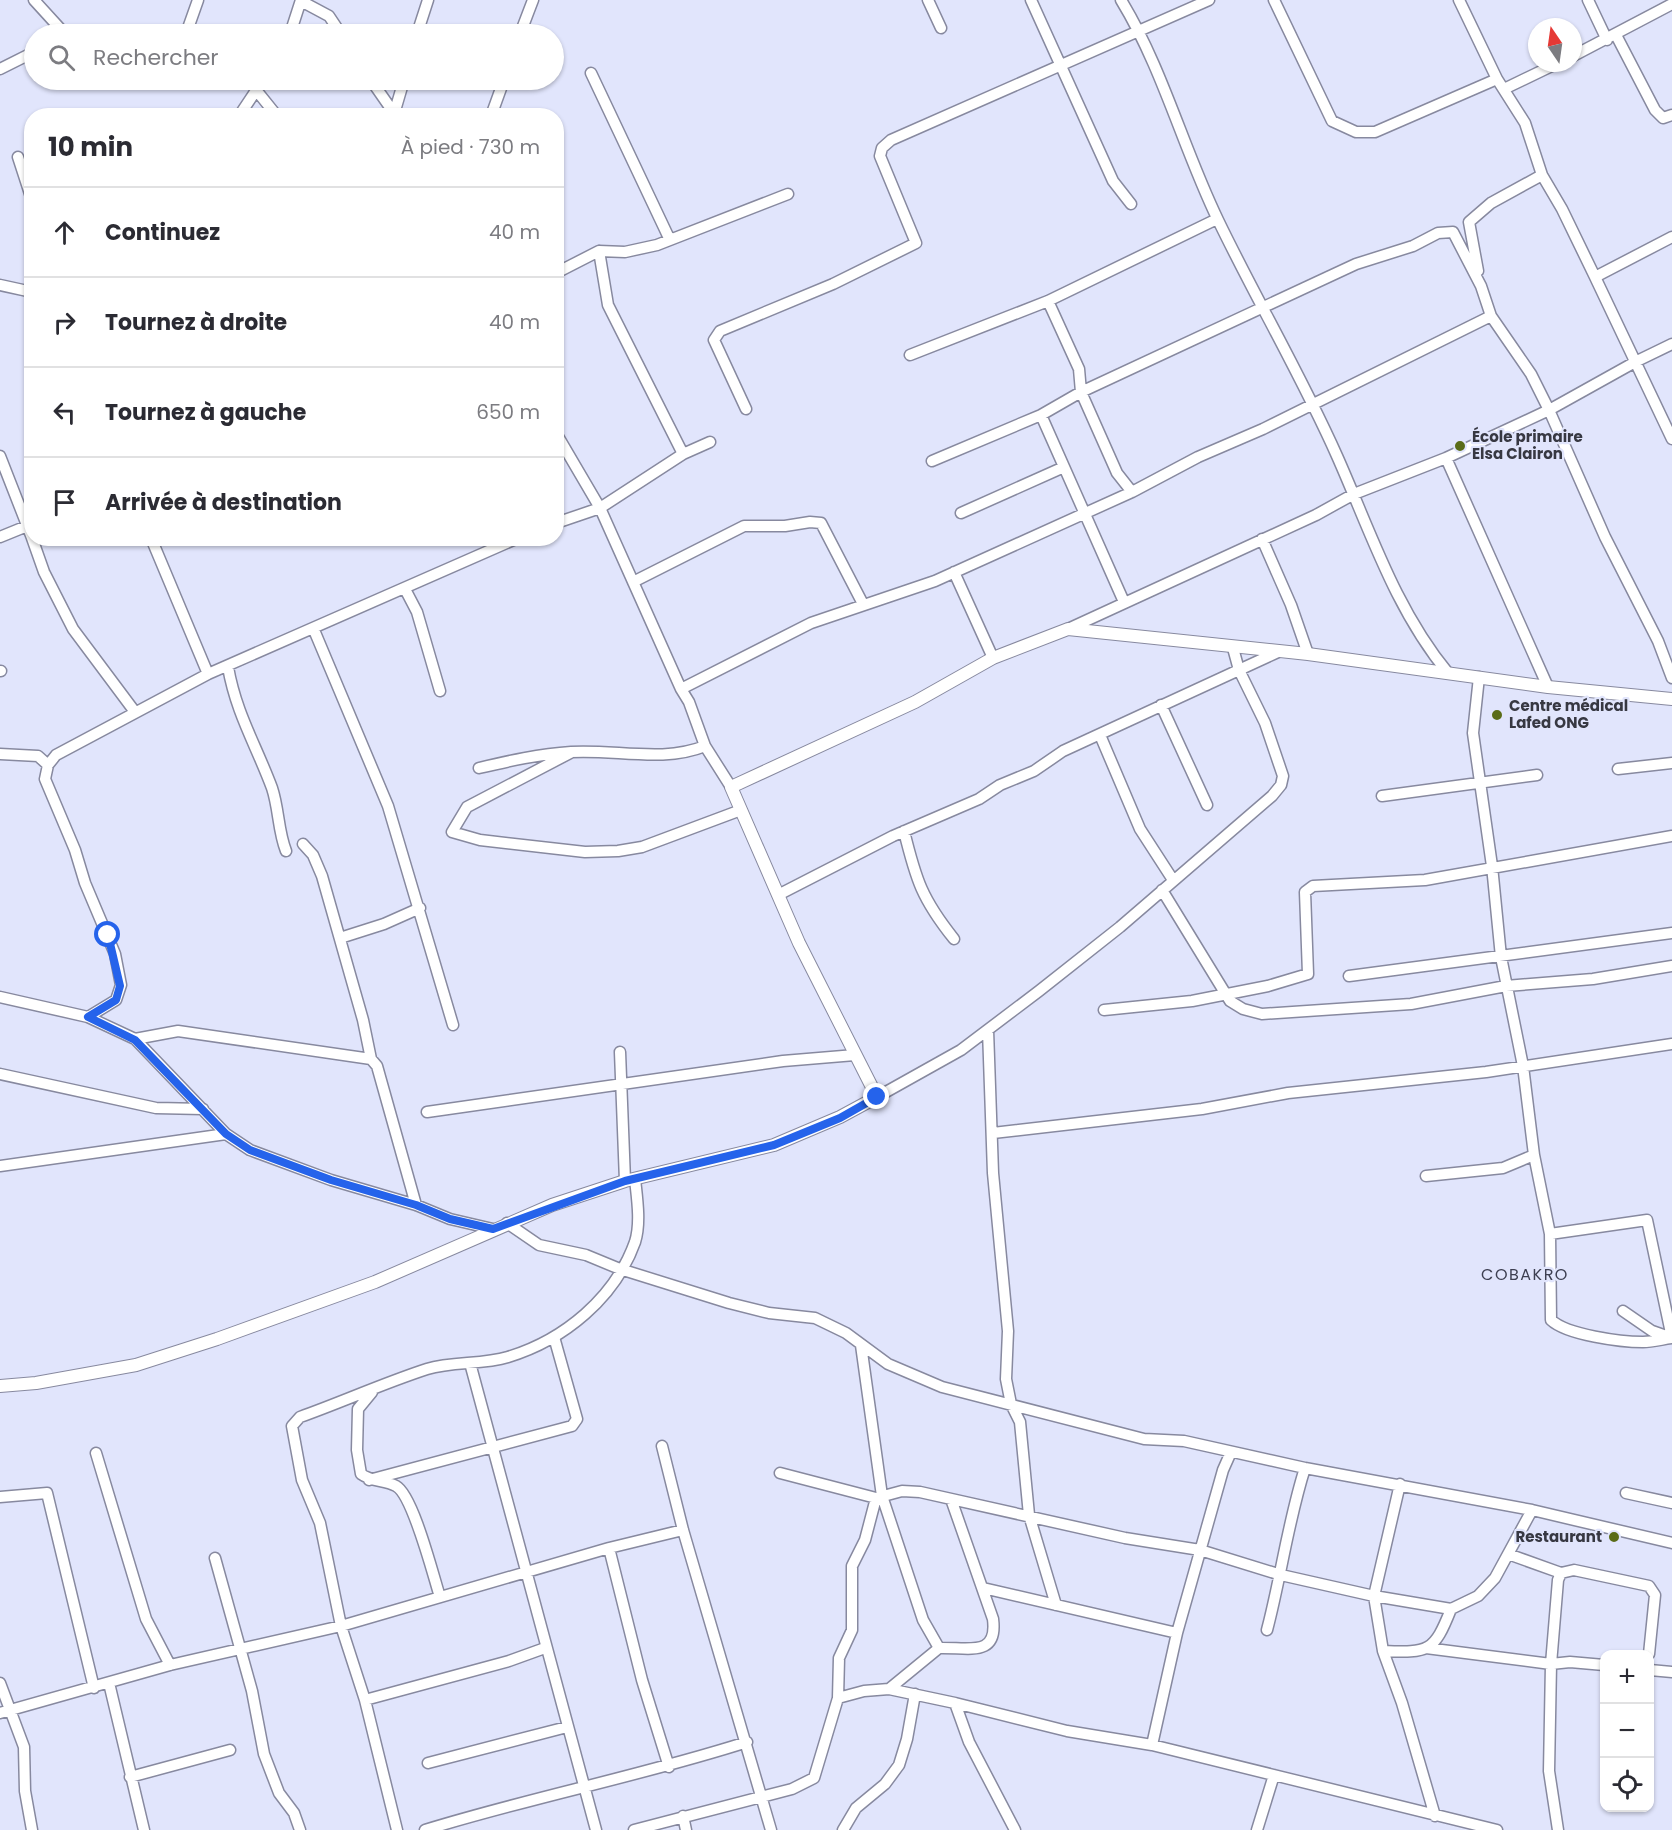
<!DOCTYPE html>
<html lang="fr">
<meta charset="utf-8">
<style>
body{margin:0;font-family:Poppins,sans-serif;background:#f7f7f7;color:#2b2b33}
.controls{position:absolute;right:18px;bottom:18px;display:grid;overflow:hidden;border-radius:12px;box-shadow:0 2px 4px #0004}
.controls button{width:54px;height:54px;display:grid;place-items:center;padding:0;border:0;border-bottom:2px solid #e1e1e2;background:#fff;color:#2b2b33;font:30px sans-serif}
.compass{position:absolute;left:1528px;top:18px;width:54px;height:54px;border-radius:50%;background:#fff;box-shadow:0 2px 4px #0004;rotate:347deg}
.stop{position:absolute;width:18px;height:18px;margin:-14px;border:4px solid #2563eb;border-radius:50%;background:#fff}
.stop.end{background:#2563eb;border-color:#fff;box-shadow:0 2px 6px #0008}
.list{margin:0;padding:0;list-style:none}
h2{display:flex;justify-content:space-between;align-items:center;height:78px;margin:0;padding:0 24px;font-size:26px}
h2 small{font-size:20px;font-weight:400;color:#7c7c81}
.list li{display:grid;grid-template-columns:39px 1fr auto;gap:18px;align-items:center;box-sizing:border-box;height:90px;padding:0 24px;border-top:2px solid #e1e1e2}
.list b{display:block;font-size:22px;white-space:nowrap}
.list em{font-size:20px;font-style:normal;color:#7c7c81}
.icon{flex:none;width:33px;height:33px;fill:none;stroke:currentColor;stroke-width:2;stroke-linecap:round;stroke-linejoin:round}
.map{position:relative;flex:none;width:1672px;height:1830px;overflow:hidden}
.search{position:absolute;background:#fff;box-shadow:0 2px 4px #0004;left:24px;top:24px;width:540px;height:66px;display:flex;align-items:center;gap:15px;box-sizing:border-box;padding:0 21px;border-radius:33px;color:#7c7c81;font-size:22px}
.panel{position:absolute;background:#fff;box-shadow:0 2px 4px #0004;left:24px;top:108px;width:540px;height:438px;border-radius:24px}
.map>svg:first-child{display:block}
</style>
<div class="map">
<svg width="1672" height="1830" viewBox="0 0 1672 1830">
<rect width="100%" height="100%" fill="#e1e5fc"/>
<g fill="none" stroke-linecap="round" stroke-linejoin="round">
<g stroke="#87899f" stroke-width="13">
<path id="minor" d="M34,0L65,34
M928,0L941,28
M1031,0L1113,181L1131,204
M1121,0C1163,69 1183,148 1218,220C1256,299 1301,375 1337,456C1370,530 1395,609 1448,673
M1274,0L1332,121L1356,132H1375L1497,79
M1459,0L1497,79L1525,123L1542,175L1562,209L1595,277
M1588,0L1607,40
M301,1L329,16L341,34
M186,34L198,0
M290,34L301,0
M417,34L428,0
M520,34L533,0
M1616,35L1655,110L1663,118L1672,115
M1573,56L1672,4
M0,69L34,52
M591,73L669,238
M121,80H143
M248,80L277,116
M371,80L396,116
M1504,89L1558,63
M394,114L404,80
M239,116L263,80
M491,116L504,80
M18,157L32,200
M1672,237L1595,277L1672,439
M599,251L625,252L657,245L788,194
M1478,271L1469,222L1491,203L1542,175
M556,273L599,251L608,305L683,454
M0,285L32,292
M1048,301L1079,369L1081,392L1117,473L1132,492
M910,355L1048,301L1217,219
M746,409L714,340L720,331L833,284L916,243L880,156L882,148L891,140L1209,0
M1041,415L1124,602
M556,433L600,508L681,689L689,702L705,746L731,787
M0,456L32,538
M1446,458L1548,687
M932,461L1041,415L1081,392L1356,264L1413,246L1438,233L1453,232L1481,286L1491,316L1531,374L1549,410L1605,537L1658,641L1672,678
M961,513L1064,467
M556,523L600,508L683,454L710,442
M0,537L27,526
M32,538L44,572L73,629L135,712
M151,538L208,674
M1262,539L1291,605L1308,654
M954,572L993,658
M633,582L744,526H785L810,522L821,523L863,604
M405,589L417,612L440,691
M1068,629L1316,515L1354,494L1446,458L1549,410L1637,361L1672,344
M314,630L388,806L453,1025
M228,667C236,713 256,745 272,788C279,809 278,831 286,851
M0,671H1
M1479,677L1473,733L1492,866L1501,957L1523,1066L1534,1155L1550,1234L1551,1320C1567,1335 1621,1342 1643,1342C1653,1342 1663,1339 1672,1338
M681,689L811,623L935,581L1132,492L1198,457L1263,429L1491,316
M1161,705L1207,805
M1100,735L1140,829L1173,880
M572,752L467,807L452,832L480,840L585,852L618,851L642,847L741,810
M0,754L38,756L48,765
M479,768C509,761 539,754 571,752C615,749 663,763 705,746
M1618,769L1672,763
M1382,796L1537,775
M904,831C916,880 922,899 954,939
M303,844L313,855L322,876L363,1020L371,1059
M1162,890L1230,1001L1243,1009L1262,1014L1411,1004L1506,986L1593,979L1672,966
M778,895L893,836L979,799L1000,785L1034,771L1063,751L1278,652
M340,938L384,924L420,908
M1349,976L1672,933
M0,997L88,1017L135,1039L226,1134L250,1150L331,1180L416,1205L450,1219L493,1229
M1104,1010L1192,1001L1268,986L1308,974L1305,892L1313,886L1425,880L1672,836
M88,1017L116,1000L121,985L115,954L85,883L75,850L45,779L48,765L56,755L208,674L518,538
M988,1030L993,1173L1008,1331L1006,1379L1011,1404L1020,1422L1029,1515L1056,1605
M135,1039L178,1031L371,1059L377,1066L416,1205
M620,1052L625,1181
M0,1074L156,1108L203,1109
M877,1097L961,1050L1039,991L1120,927L1272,796L1281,785L1283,776L1265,723L1239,670L1233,648
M427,1112L783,1061L855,1055
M993,1133L1202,1109L1288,1093L1486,1072L1672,1044
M0,1166L226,1134
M1426,1176L1503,1168L1534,1155
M507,1223L539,1245L586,1255L620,1269L729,1303L769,1313L815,1318L846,1333L888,1364L942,1387L1144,1439L1184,1441L1305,1468L1532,1510L1672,1543
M1550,1234L1647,1220L1672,1338
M1623,1311L1652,1331L1669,1337
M861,1345L882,1496L923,1620L939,1648L889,1689L955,1703L969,1742L1015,1830
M470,1363L596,1830
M372,1392L358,1409L357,1450L361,1474C372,1482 384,1480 396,1486C413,1495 433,1575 440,1597
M662,1446L683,1530L771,1830
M1231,1452L1223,1470L1177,1633L1152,1745L1497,1830
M96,1453L146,1619L170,1665
M780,1473L876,1498L902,1491L920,1492L1125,1538L1200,1550L1281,1575L1374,1596L1451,1609
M369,1480L572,1426L577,1419L554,1337
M1400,1484L1374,1596L1383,1651L1402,1703L1435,1816
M1626,1493L1672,1503
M0,1497L47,1493L94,1688
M609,1548L642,1680L669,1767
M1508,1554L1561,1573
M215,1558L252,1691L264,1754L279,1793L294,1813L300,1830
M983,1588L1177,1633
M1267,1630C1281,1577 1288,1521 1305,1468
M939,1648C968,1647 998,1658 993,1619L951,1499
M1426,1648L1551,1664L1558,1580L1561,1573L1574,1570L1649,1586L1655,1595L1649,1654
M1383,1651C1429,1653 1434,1652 1451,1609L1478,1596L1495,1578L1532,1510
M1650,1670L1672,1672
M0,1683L24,1747L25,1791L32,1830
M109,1683L144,1830
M838,1698L864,1691L889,1689
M365,1700L509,1661L545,1648
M955,1703L1067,1731L1152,1745
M0,1713L170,1665L341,1626L609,1548L683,1530
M428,1763L567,1727
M130,1777L230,1750
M683,1816L686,1830
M397,1830L365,1700L341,1626L320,1523L302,1480L292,1426L300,1417C342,1402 384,1383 427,1369C453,1361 482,1365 508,1357C564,1340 615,1298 635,1242C641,1223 637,1198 635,1179
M425,1830C532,1797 641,1776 747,1742
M634,1830L792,1789L814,1778L838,1698L839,1658L852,1630V1566L865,1540L876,1498
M843,1830L856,1808L885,1784L899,1765L907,1739L915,1694
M1257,1830L1274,1775
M1558,1830L1549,1771L1551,1664L1570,1662L1604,1665"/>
</g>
<g stroke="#87899f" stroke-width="14">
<path id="tertiary" d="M0,1386L36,1383L136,1365L217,1339L375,1282L552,1205L625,1181L774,1145L840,1117L877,1097L799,943L731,787L915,702L993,658L1068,629L1308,654L1548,687L1672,699"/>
</g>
<use href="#minor" stroke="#fff" stroke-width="10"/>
<use href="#tertiary" stroke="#fff" stroke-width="12"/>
</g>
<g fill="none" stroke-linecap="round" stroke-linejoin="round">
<path stroke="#2563eb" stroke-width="8" d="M108,935L120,986L116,1000L88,1017L135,1040L226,1134L250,1150L331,1180L416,1205L450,1219L493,1229L625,1181L774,1145L840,1118L877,1097"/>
</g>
<g fill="#5a6c18" stroke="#e1e5fc" stroke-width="2">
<circle cx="1460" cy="446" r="6"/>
<circle cx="1497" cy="715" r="6"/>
<circle cx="1614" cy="1537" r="6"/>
</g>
<g text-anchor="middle" stroke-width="4.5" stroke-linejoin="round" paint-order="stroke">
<g font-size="15" font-weight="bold" fill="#373842" stroke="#e1e5fc" text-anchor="start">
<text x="1472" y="442">École primaire<tspan x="1472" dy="17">Elsa Clairon</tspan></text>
<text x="1509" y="711">Centre médical<tspan x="1509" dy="17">Lafed ONG</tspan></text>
<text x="1602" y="1542" text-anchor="end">Restaurant</text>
</g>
<g font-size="16" letter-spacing="1.5" fill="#3d3f51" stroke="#e1e5fc">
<text x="1525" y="1280">COBAKRO</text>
</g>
</g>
</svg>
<div class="controls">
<button>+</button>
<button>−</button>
<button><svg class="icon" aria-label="locate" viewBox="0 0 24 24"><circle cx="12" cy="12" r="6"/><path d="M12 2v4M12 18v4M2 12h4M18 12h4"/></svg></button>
</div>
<svg class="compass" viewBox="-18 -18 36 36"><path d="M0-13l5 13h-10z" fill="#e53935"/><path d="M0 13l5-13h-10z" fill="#7c7c81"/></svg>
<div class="stop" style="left:108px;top:935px"></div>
<div class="stop end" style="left:877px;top:1097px"></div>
<div class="search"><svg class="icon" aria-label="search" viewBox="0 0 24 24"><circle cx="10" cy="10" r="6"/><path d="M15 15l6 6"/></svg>Rechercher</div>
<section class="panel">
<h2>10 min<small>À pied · 730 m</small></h2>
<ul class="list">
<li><svg class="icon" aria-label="ahead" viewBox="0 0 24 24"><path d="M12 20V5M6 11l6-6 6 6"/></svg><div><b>Continuez</b></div><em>40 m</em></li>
<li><svg class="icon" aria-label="right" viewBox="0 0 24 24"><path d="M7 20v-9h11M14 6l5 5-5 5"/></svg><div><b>Tournez à droite</b></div><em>40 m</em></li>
<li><svg class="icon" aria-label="left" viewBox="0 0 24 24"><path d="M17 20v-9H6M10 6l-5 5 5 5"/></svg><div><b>Tournez à gauche</b></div><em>650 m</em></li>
<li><svg class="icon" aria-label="arrive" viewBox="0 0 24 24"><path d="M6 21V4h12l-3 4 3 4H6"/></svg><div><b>Arrivée à destination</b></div></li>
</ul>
</section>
</div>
